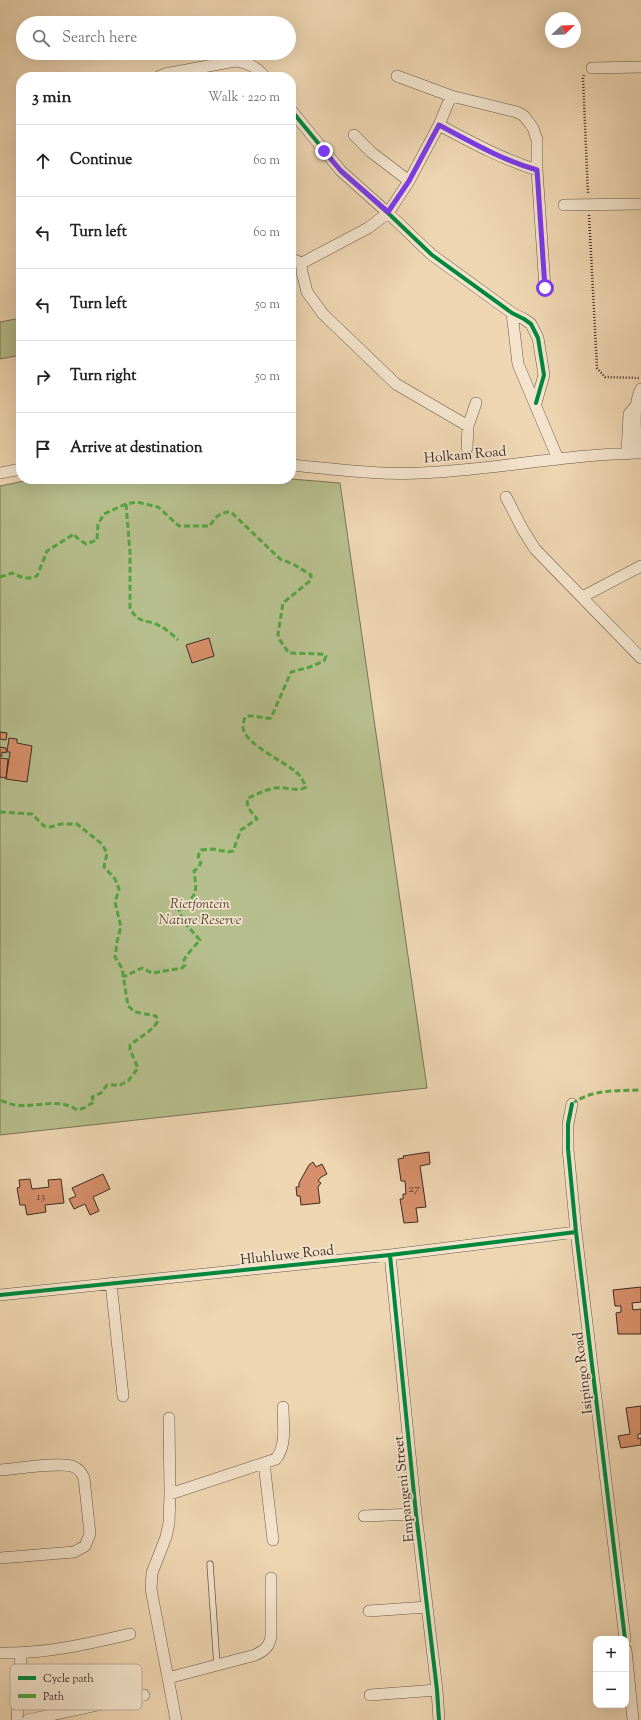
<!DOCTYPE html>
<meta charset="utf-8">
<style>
body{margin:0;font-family:"Sorts Mill Goudy",serif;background:#f2f2f2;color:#222}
.controls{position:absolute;right:12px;bottom:12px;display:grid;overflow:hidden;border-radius:8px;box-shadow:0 4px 16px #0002}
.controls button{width:36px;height:36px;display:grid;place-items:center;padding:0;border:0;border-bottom:1px solid #e0e0e0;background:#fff;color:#222;font:20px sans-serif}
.compass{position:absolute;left:545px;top:12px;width:36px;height:36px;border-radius:50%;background:#fff;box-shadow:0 4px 16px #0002;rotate:67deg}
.stop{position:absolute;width:12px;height:12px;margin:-9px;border:3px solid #7c3aed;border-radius:50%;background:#fff}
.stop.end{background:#7c3aed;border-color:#fff;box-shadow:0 1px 4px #0008}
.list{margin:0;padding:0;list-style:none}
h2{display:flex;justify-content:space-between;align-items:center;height:52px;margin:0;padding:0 16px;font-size:17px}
h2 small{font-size:13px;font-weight:400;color:#767676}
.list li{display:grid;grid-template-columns:26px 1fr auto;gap:12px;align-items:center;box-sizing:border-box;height:72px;padding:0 16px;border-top:1px solid #e0e0e0}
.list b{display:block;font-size:15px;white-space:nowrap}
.list em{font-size:13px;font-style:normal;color:#767676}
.icon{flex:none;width:22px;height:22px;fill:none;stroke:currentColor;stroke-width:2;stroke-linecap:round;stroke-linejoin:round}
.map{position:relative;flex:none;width:641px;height:1720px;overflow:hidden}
.search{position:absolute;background:#fff;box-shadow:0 4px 16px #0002;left:16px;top:16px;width:280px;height:44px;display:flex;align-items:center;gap:10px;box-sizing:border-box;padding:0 14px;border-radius:22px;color:#767676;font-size:15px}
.panel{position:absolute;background:#fff;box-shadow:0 4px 16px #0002;left:16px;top:72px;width:280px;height:412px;border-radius:16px}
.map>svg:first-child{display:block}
</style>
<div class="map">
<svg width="641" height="1720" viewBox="0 0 641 1720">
<rect width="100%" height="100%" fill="#eed6b2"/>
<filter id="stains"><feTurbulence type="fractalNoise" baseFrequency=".005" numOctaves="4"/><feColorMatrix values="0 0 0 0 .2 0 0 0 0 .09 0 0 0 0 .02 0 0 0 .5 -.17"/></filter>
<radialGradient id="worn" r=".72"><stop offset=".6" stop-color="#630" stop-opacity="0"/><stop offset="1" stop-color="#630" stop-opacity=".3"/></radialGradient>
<path fill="#b7be8d" stroke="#7a7458" d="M21,318V355L0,359V322Z
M34,479H291L340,483L427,1088L0,1135V486Z"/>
<path fill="#d68f6a" stroke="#3d2b23" d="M209,638L214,656L192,663L186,645Z
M0,732L7,733L6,740L0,739Z
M9,738L17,739V743L32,746L27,782L6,779L10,752H7Z
M0,747L6,748V753L2,752V756H0Z
M0,758L8,759L6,778L0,777Z
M429,1152L430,1164L420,1166L426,1207L416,1208L418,1222L404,1223L400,1199H403V1194H406L405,1181H401L398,1159L404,1158L403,1156Z
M313,1162L316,1167L322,1164L327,1174L321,1177L318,1181L321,1183L318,1187L320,1203L301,1205L300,1196H297L296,1187H299V1183L309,1165Z
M103,1174L110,1189L93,1197L99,1211L90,1215L85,1204L74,1209L69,1199L76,1196L72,1188Z
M30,1179L32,1189L49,1187L48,1180L61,1179L64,1203L45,1205L46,1212L27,1215L25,1205H20L17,1188L20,1187L19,1180Z
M641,1287V1302L632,1303L633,1310L641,1309V1334H618L616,1313L621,1312V1306H615L613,1290Z
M641,1406V1434H638V1439L641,1438V1445L621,1448L618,1436L630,1434L626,1408Z"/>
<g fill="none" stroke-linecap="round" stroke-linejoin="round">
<g stroke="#695647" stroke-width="7">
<path id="service" d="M210,1564L217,1665"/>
</g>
<g stroke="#695647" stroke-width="12">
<path id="minor" d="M592,68L641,67
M397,76L451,96L517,112L524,116L533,128L537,140V170L545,288
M158,77L165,74L235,61C248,62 257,67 265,77
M291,110L341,171L388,213L432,255L512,313L524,319L531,324L538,338L544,375L536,403
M439,125C471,142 502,159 537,170
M354,135L371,152L409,181
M564,205L641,204
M291,259L302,263L368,228L388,213L409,181L439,125L451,96
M302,263V272L307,292L323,314L396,384L468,426
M512,313L518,364L558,459
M467,448L468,426L476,403
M637,453C636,434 632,407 641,389
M627,454L629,414L635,407
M291,465C334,469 378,475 421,473C494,470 567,454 641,453
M0,473L21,469
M506,497L523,530L535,549L641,658
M582,597L641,566
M572,1104L568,1124V1149L576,1232L625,1639
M390,1255L416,1514L437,1690L439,1720
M111,1283L123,1396
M0,1295L390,1255L576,1232
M169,1418L170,1494L169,1523L166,1537L152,1573L151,1589L176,1720
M264,1463L273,1540
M0,1470C16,1469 62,1461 74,1467C79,1469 82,1473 84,1478L90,1534L85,1546L74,1552L0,1558
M170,1494L276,1459C287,1445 283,1424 283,1407
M364,1516L416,1514
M369,1611L427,1607
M626,1650L633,1720
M0,1653C45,1654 87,1644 130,1634
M168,1678L255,1655C264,1651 269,1647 271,1637V1578
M370,1695L437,1690
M17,1720L21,1654
M28,1720L144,1695"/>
</g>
<path stroke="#3d2b23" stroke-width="2.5" stroke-dasharray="1 2" stroke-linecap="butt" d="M584,75L583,78L588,194
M589,215L597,368L605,377L639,378"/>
<use href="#service" stroke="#f4e4cd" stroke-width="5.5"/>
<use href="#minor" stroke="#f4e4cd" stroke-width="11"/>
<path stroke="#54a442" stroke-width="3" stroke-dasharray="6 3" stroke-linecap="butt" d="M126,504L130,553V609C142,626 145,618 160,626C166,629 173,635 178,640
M0,577L12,573C20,577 28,580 37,576L47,551L74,534L77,538L86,544L97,540L98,524L104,514L126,504L137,502L158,507L179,526H210C215,517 220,512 231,512L280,559L293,564L311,575V580L283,603L278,634L279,639L289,653L321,654L326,656L324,661L310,667L291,672L271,718C262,719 253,714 245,717C244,720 243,724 243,727C243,743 285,762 296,772C301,776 303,781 306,787C297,793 285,786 275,788C265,790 257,794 248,798C245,807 252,812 257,819L241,830L233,851L228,852L213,849L201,850C198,855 197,858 201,863L198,868L194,871C197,895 198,893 179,910L183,921L200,940C195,946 187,954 184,960L185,965L182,968L152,973L142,968L123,977
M0,812L32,814L44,826L50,827L61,824H77L102,844L107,853L104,867L115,879L119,889L115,902L121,927L117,942L115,957L122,968L128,1006L135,1012L156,1016L158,1021C150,1033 141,1036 130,1045V1050L138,1068L128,1081L120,1085H107L101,1093L92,1097L94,1102L84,1108L77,1110C58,1097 37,1108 15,1105C10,1104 5,1102 0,1100
M572,1104C591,1089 617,1091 641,1090"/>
<g stroke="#f4e4cd" stroke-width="6">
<path id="cycleway" d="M291,110L341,171L388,213L432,255L512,313L524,319L531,324L538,338L544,375L536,403
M572,1104L568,1124V1149L576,1232L625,1639
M390,1255L416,1514L437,1690L439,1720
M0,1295L390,1255L576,1232"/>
</g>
<use href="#cycleway" stroke="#00873e" stroke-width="4"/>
</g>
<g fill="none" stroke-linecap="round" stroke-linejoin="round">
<path stroke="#7c3aed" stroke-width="5" d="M324,151L341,171L388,212L409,181L439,125C471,142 502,160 537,170L545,288"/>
</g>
<g text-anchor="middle" stroke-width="3.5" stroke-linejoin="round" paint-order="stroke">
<g font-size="12" fill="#634435">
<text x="414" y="1192">27</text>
<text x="41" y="1200">13</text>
</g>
<g font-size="14" fill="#3d2b23" stroke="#f4e4cd">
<text transform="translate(465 454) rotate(-5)" y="5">Holkam Road</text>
<text transform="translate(287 1254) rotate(-6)" y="5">Hluhluwe Road</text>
<text transform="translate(582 1373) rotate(-97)" y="5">Isipingo Road</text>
<text transform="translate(403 1489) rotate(-96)" y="5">Empangeni Street</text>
</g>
<g font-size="14" font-style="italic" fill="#554838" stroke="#f4e4cd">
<text x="200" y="908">Rietfontein<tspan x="200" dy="16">Nature Reserve</tspan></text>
</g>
</g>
<rect x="10" y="1664" width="132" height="46" rx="6" fill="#f4e4cd" stroke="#bdac9a" stroke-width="1"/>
<rect x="18" y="1676" width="18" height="4" fill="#00873e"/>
<rect x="18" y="1694" width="18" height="4" fill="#54a442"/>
<g font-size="11" fill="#3d2b23">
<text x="43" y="1682">Cycle path</text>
<text x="43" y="1700">Path</text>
</g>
<rect width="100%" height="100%" filter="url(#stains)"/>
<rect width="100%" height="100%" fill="url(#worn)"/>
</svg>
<div class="controls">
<button>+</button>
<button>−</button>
</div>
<svg class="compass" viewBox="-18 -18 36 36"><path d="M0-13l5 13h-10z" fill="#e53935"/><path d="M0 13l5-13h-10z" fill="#767676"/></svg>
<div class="stop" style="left:545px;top:288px"></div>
<div class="stop end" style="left:324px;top:151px"></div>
<div class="search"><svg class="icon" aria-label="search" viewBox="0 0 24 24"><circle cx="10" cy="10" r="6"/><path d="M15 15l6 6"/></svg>Search here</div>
<section class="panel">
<h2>3 min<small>Walk · 220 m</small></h2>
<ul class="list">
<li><svg class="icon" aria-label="ahead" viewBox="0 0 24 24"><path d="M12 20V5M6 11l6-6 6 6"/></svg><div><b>Continue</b></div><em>60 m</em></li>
<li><svg class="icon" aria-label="left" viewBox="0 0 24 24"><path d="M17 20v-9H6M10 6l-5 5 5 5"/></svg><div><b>Turn left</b></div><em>60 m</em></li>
<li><svg class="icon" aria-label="left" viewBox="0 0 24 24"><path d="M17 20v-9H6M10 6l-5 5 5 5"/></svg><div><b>Turn left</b></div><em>50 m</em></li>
<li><svg class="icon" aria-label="right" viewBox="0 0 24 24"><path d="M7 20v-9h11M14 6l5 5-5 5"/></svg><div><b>Turn right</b></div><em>50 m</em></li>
<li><svg class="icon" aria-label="arrive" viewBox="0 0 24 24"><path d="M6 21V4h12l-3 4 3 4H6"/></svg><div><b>Arrive at destination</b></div></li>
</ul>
</section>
</div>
